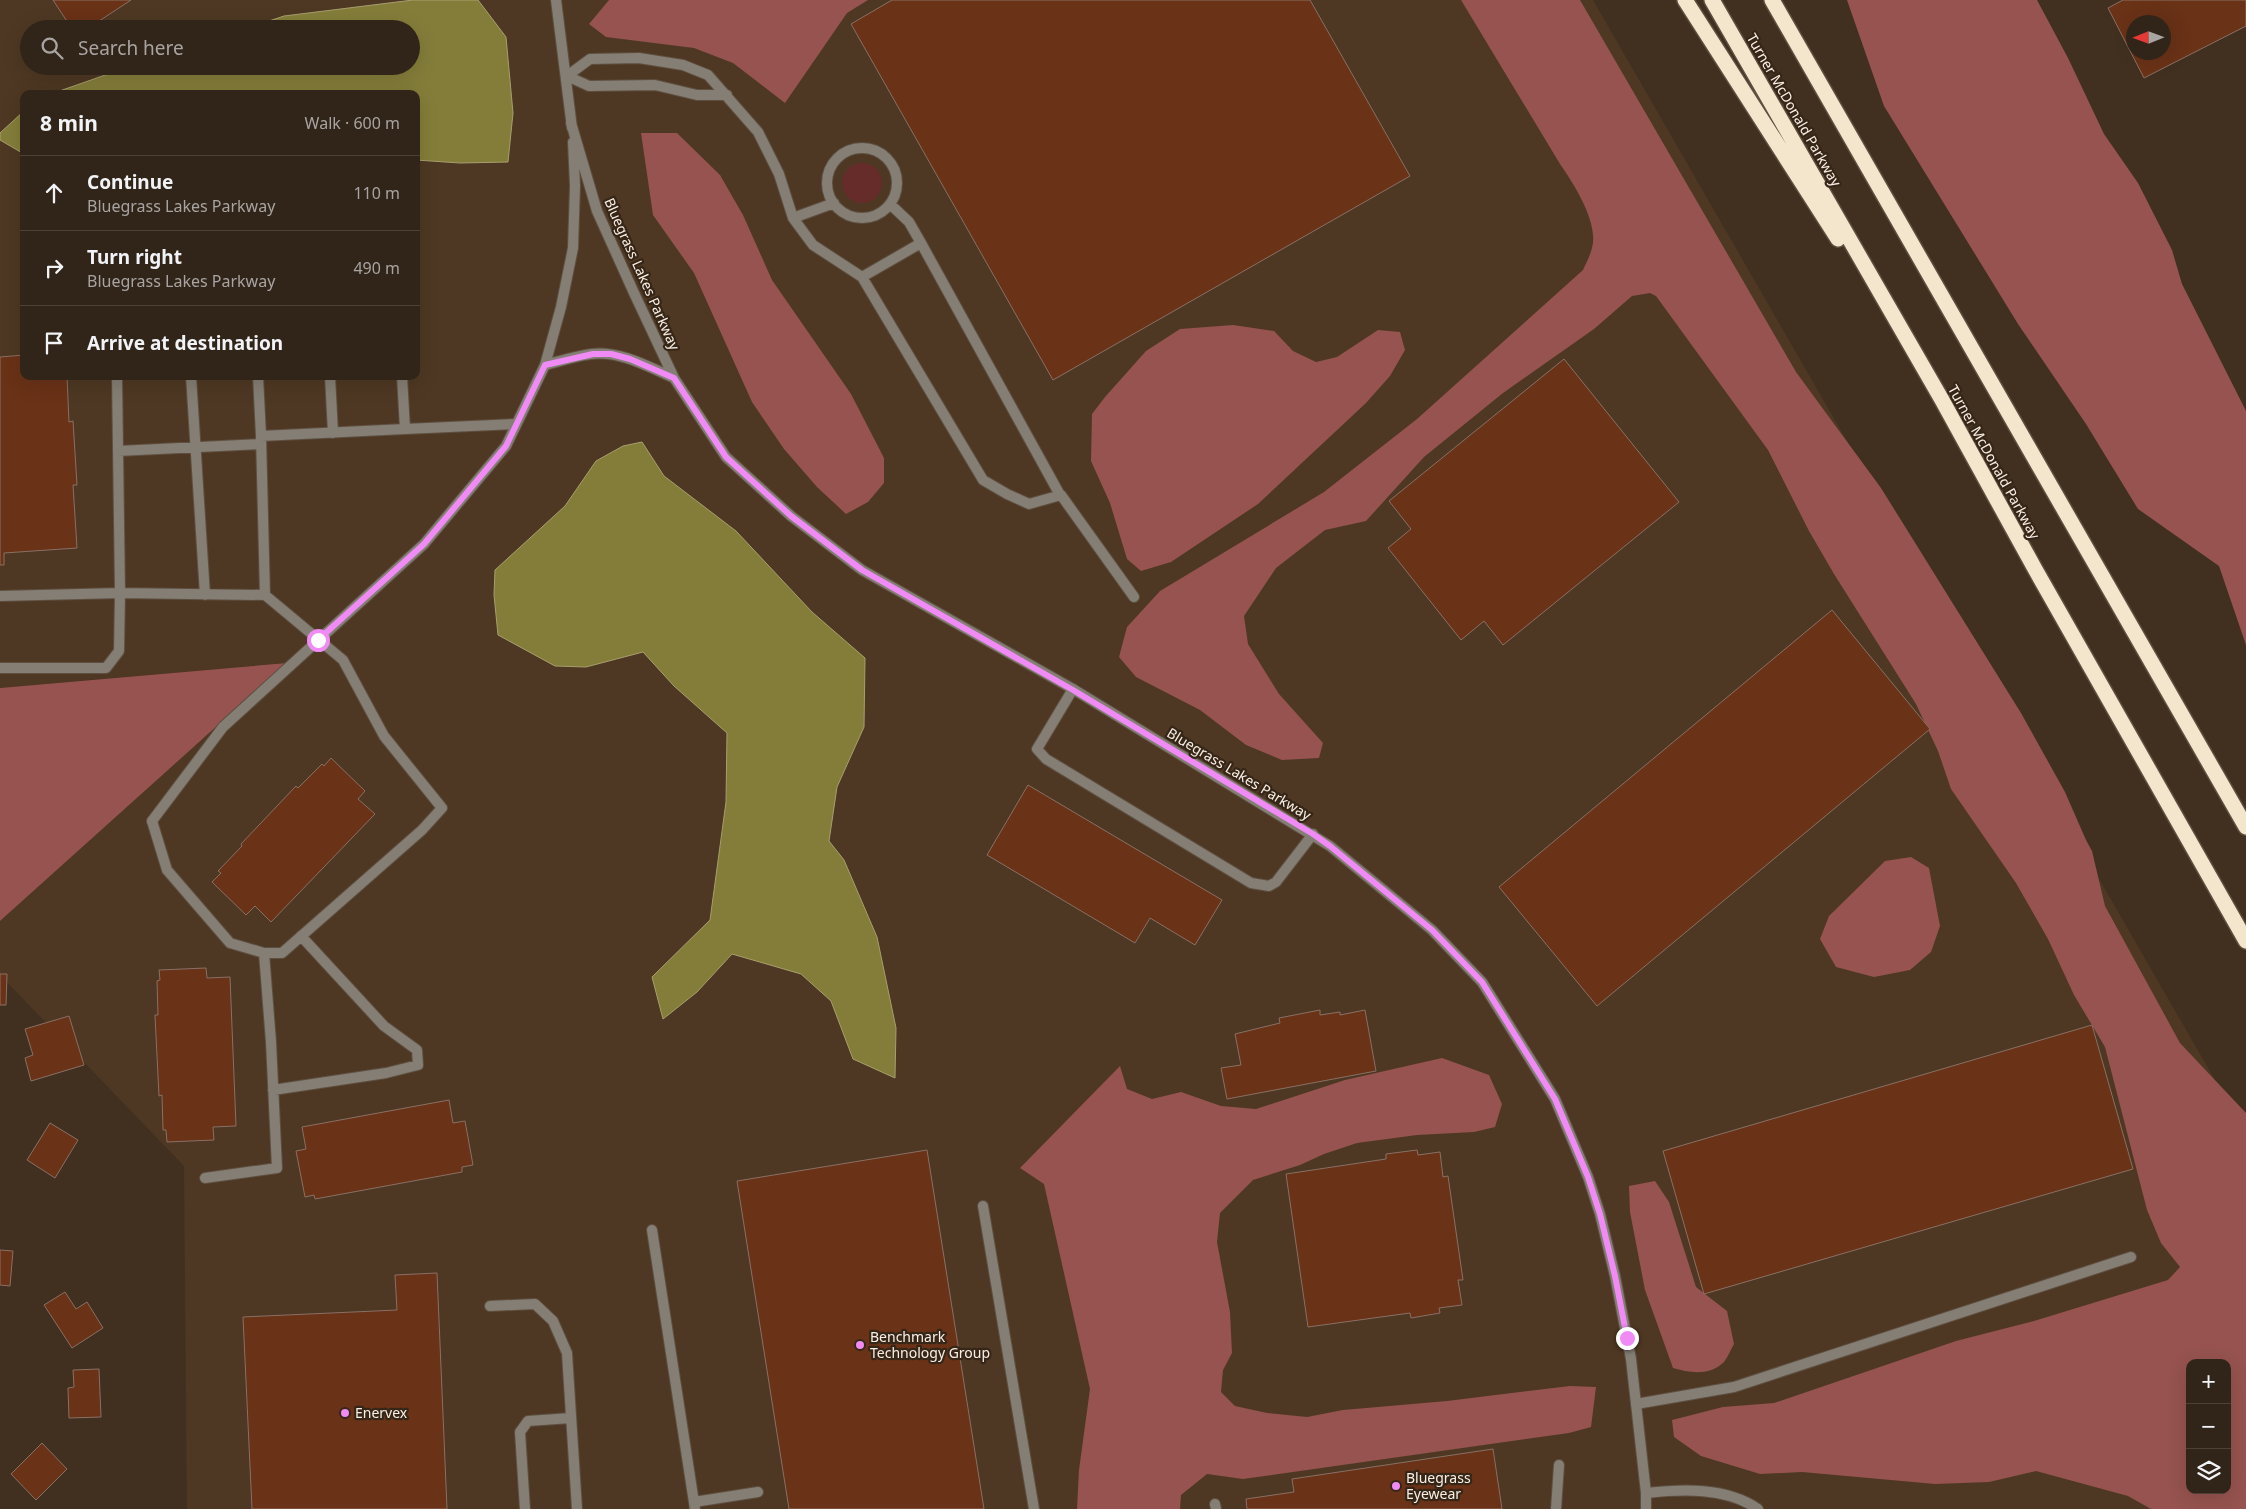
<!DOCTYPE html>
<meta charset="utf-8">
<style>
body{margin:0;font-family:"Noto Sans",sans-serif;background:#392c21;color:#f1f3f6}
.controls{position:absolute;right:15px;bottom:15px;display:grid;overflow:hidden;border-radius:10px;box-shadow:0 5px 20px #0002}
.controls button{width:45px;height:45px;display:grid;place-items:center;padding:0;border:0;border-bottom:1px solid #4c4137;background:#312418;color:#f1f3f6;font:25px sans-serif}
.compass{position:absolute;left:2126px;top:15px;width:45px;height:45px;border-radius:50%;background:#312418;box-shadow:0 5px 20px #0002;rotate:269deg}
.stop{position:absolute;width:15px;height:15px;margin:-11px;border:4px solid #f08bf5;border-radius:50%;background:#fff}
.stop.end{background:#f08bf5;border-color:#fff;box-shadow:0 1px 5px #0008}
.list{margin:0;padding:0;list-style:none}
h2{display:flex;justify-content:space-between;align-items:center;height:65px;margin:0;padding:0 20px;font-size:21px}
h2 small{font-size:16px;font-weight:400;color:#a8a4a2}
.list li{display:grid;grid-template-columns:32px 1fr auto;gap:15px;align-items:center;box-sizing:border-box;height:75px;padding:0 20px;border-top:1px solid #4c4137}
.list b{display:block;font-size:19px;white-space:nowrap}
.list p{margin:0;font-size:16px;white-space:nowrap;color:#a8a4a2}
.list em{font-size:16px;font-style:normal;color:#a8a4a2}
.icon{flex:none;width:28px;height:28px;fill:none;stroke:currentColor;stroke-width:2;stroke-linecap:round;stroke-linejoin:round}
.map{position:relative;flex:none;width:2246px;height:1509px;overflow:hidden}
.search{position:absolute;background:#312418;box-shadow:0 5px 20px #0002;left:20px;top:20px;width:400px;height:55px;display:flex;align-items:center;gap:12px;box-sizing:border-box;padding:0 18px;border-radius:28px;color:#a8a4a2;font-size:19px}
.panel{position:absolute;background:#312418;box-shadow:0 5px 20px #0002;left:20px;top:90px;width:400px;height:290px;border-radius:10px}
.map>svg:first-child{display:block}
</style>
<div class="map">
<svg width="2246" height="1509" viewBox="0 0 2246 1509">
<rect width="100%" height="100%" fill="#413020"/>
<path fill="#4e3823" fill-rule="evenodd" d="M0,0H1593L2246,1134V1509H187L184,1166L0,975V921L286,663L0,688ZM29,29H411V66H29ZM24,94H416V376H24ZM2190,1363H2227V1490H2190Z"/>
<path fill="#662c2a" d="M842 183a20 20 0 1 1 40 0a20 20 0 1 1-40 0Z"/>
<path fill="#96534f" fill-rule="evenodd" d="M609,0H868L847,13L785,103L733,63L694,48L606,37L589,24Z
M1461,0H1580L1796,372L1881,488L2021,713L2065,792L2086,840L2092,851L2105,906L2180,1043L2246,1113V1509H2151L2128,1496L2036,1471L1989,1482L1935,1484L1802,1472L1760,1474L1701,1456L1674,1437L1672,1420L1723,1407L1774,1403L1956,1341L2034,1321L2168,1280L2180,1267L2161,1243L2147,1210L2105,1047L2074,995L2048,939L2016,883L1951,789L1938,751L1916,704L1834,574L1809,531L1768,450L1656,296L1650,293L1632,296L1594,329L1503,393L1424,457L1366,521L1325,530L1276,568L1244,616L1248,644L1279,694L1323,743L1319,758L1282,760L1246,745L1200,710L1136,677L1119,657L1127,627L1160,591L1324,492L1417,419L1583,270C1586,263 1590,256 1592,248C1599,223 1574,184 1560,164ZM2190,1363H2227V1490H2190Z
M1847,0H2037L2068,58L2104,134L2138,183L2172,250L2182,284L2246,411V645L2219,566L2138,509L2086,424L2018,324L1884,106Z
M641,133H677L720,175L743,215L772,280L851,394L884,458V483L868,502L846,514L817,487L784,449L752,402L694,273L653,215Z
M1233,325L1274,331L1293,351L1316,362L1337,357L1378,330L1400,332L1405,350L1390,376L1366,403L1258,504L1171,562L1141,571L1127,559L1110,503L1091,461L1092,414L1105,397L1146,351L1180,329Z
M287,663L0,921V688Z
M1911,857L1929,868L1940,926L1931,952L1910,970L1874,977L1836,967L1820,939L1829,916L1885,861Z
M1442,1058L1489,1075L1502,1104L1495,1127L1474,1132L1417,1135L1357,1143L1324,1154L1300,1165L1253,1180L1220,1213L1217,1242L1230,1312L1232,1353L1223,1370L1221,1392L1235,1406L1267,1413L1307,1417L1343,1410L1447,1401L1570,1386L1596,1387L1591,1427L1569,1433L1243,1479L1207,1474L1181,1495L1180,1509H1077L1079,1470L1090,1389L1044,1184L1020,1168L1120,1066L1127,1089L1152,1099L1181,1092L1221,1106L1256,1109L1345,1080Z
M1655,1181L1669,1202L1696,1287L1727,1311L1734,1344C1731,1349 1728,1357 1724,1362C1710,1376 1690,1373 1673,1368L1645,1290L1630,1212L1629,1186Z"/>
<path fill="#847d3a" stroke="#a79f6d" d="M413,0H478L506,37L513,113L508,162L460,163L416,160V94H51L131,66H411V29H245L284,16Z
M24,111V154L0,140V133Z
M642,442L664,476L736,531L812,612L865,658L864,727L837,787L829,841L844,860L877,937L896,1028L895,1078L853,1059L831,1001L801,974L732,954L697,992L663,1019L652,977L710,920L726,802L727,733L674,686L643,652L586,667L555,666L498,635L494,595L495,570L565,506L596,461L623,446Z"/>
<path fill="#6a3217" stroke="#897065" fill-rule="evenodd" d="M53,0H131L87,29H72Z
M892,0H1310L1410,176L1053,380L851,24Z
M2123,0H2246V26L2144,78L2108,8ZM2134,22H2164V52H2134Z
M24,355V376H67L69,422L73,421L77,485H73L77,548L4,553V565H0V357Z
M1564,359L1679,502L1503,645L1484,621L1461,640L1388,548L1411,529L1389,501Z
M1832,610L1930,729L1597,1006L1499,887Z
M331,758L365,791L358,799L375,814L271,922L255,906L246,915L212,882L221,873L218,871L242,846L241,844L296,786L298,788L322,764L324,766Z
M1028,785L1222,900L1195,945L1150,918L1135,943L987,855Z
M206,968L207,978L230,977L236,1126L213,1127L214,1140L167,1142L166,1130H163L162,1095L159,1096L155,1015H158L157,981L160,980L159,970Z
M0,974H7L6,1005H0Z
M1320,1010V1015L1340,1012V1015L1365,1010L1376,1071L1227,1099L1221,1068L1241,1065L1235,1034L1280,1023L1279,1018Z
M69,1016L84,1065L31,1081L25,1058L33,1055L25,1029Z
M2092,1025L2133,1169L1704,1294L1663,1151Z
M449,1100L453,1123L465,1121L473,1165L462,1167V1172L315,1199L314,1195L305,1197L296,1151L306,1149L302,1127Z
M50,1123L78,1140L55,1178L27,1160Z
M927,1150L984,1509H789L737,1181Z
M1417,1150L1418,1155L1440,1152L1443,1177L1448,1176L1463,1280H1458L1462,1305L1439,1308L1440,1313L1411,1318L1410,1313L1308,1327L1286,1174L1386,1159V1154Z
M0,1250L13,1251L10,1286L0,1285Z
M437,1273L447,1509H252L243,1317L397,1310L395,1275Z
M65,1292L76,1309L87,1302L103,1328L72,1348L44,1305Z
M99,1369L101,1417L69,1418L68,1388L74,1387L73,1370Z
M42,1443L67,1469L36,1500L11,1474Z
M1493,1449L1502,1509H1247L1246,1499L1294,1492L1292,1479Z"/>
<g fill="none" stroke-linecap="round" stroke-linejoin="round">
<g stroke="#5f4f40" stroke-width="12">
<path id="lane" d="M727,95H697L655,85L589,86L567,76L590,59L639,58L683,65L708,75L758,132L779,174L793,218L813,245L862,277L983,480L1007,494L1029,504L1061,495L1134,597
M827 183a35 35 0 1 1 70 0a35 35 0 1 1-70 0Z
M890,204L909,222L921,243
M793,218L834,203
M862,277L921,243L1060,495
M117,376L120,593L265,595L343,660L384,736L442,808L422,830L282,953H264L230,943L167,870L152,821
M191,376L205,595
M258,376L261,436
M330,376L333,433
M402,376L405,429L516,424
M118,451L261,444
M265,595L261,436L405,429
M0,596L120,593L119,651L106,668H0
M1073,689L1037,749L1046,759L1251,883L1269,886L1276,882L1313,834
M273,1090L386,1073L418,1065L417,1050L384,1026L301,936
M205,1178L277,1168L271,1042L264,953
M983,1206L1034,1509
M652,1230L695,1509
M490,1306L535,1304L553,1321L567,1353L577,1509
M1636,1404L1734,1387L2131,1257
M1646,1493C1682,1489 1726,1487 1758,1509
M694,1502L758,1492
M1215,1504L1216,1509
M525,1509L520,1432L528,1421L571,1418
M1556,1509L1559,1465"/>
</g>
<g stroke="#5f4f40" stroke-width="12">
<path id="street" d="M556,0L572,128
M571,123L597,211L634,293L674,378L726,457L791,516L862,570L1073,689L1330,846L1432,930L1482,982L1555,1099L1588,1177L1600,1214L1615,1276L1631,1359L1646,1493V1509
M545,365C560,361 576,356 591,354C619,350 649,367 674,378
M152,821L223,727L424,544L506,446L545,365L561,307L573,248L575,186L573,142"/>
</g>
<g stroke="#5f4f40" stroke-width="18">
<path id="highway" d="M1685,0L1838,239
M1712,0L1942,400L2035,569L2246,941
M1772,0L2246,827"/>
</g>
<use href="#lane" stroke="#847e74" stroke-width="10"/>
<use href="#street" stroke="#847e74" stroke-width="10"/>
<use href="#highway" stroke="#f3e6cd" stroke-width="15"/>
</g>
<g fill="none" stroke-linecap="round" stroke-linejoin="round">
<path stroke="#f08bf5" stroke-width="6" d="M318,640L424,544L506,446L545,365L593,354H611L630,359L674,378L726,457L791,516L862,570L1073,690L1313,834L1330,846L1432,930L1482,982L1555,1099L1588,1177L1600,1214L1615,1276L1627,1338"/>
</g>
<g fill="#f08bf5" stroke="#362617" stroke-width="2">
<circle cx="860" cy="1345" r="5"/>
<circle cx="345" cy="1413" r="5"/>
<circle cx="1396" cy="1486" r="5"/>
</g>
<g text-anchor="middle" stroke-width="4.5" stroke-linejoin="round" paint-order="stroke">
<g font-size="14" fill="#faefe5" stroke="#362617">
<text transform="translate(1794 110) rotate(60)" y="5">Turner McDonald Parkway</text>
<text transform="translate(642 274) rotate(66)" y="5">Bluegrass Lakes Parkway</text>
<text transform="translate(1994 462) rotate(61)" y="5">Turner McDonald Parkway</text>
<text transform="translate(1239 774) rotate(31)" y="5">Bluegrass Lakes Parkway</text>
</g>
<g font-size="14" fill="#faefe5" stroke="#362617" text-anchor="start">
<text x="870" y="1342">Benchmark<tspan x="870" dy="16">Technology Group</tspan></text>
<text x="355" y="1418">Enervex</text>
<text x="1406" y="1483">Bluegrass<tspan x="1406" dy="16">Eyewear</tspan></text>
</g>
</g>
</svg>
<div class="controls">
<button>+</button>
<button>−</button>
<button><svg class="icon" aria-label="layers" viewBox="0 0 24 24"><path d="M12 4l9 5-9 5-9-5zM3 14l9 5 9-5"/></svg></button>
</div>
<svg class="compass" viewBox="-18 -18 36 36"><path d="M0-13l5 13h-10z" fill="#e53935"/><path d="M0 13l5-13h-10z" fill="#a8a4a2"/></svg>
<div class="stop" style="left:318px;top:640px"></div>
<div class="stop end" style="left:1627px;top:1338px"></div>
<div class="search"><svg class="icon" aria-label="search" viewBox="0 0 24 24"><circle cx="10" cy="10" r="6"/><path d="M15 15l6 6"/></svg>Search here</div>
<section class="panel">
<h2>8 min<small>Walk · 600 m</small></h2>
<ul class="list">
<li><svg class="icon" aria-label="ahead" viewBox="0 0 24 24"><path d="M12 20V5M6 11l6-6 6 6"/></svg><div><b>Continue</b><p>Bluegrass Lakes Parkway</p></div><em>110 m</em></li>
<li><svg class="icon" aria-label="right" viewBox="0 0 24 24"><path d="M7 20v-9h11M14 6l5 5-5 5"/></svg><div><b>Turn right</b><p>Bluegrass Lakes Parkway</p></div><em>490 m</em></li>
<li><svg class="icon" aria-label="arrive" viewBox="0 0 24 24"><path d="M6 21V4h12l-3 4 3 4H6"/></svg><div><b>Arrive at destination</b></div></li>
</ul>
</section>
</div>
